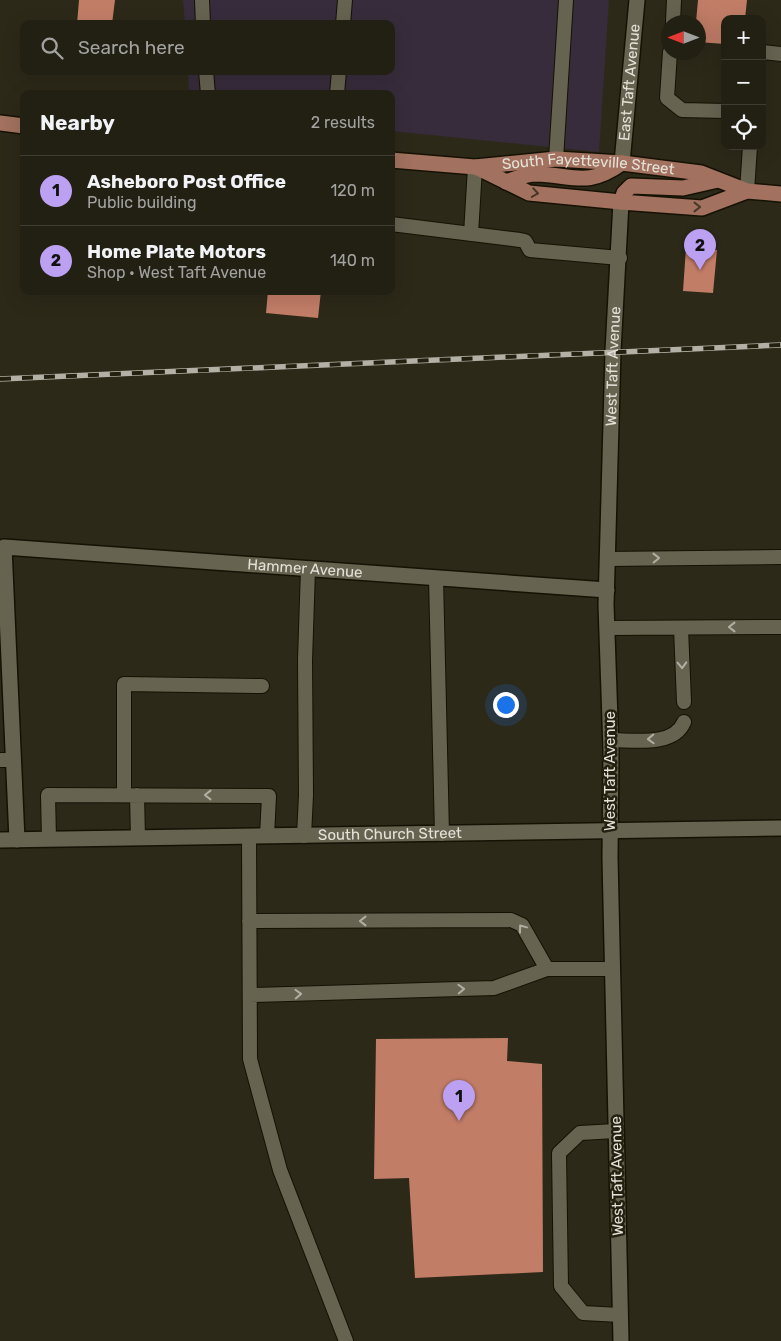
<!DOCTYPE html>
<meta charset="utf-8">
<style>
body{margin:0;font-family:Rubik,sans-serif;background:#2e2c21;color:#f1f3f6}
.controls{position:absolute;right:15px;top:15px;display:grid;overflow:hidden;border-radius:10px;box-shadow:0 5px 20px #0002}
.controls button{width:45px;height:45px;display:grid;place-items:center;padding:0;border:0;border-bottom:1px solid #3f3d33;background:#221f13;color:#f1f3f6;font:25px sans-serif}
.compass{position:absolute;left:661px;top:15px;width:45px;height:45px;border-radius:50%;background:#221f13;box-shadow:0 5px 20px #0002;rotate:270deg}
.you{position:absolute;left:505px;top:704px;width:18px;height:18px;margin:-12px;border:4px solid #fff;border-radius:50%;background:#1a73e8;box-shadow:0 0 0 8px #1a73e833}
.badge{display:grid;place-items:center;width:32px;height:32px;border-radius:50%;background:#bca0f2;color:#111;font-size:16px;font-weight:700}
.pin{position:absolute;translate:-50% -41px;filter:drop-shadow(0 1px 2px #0008)}
.pin::after{content:'';position:absolute;top:26px;width:18px;height:15px;background:inherit;clip-path:polygon(0 0,100% 0,50% 100%)}
.list{margin:0;padding:0;list-style:none}
h2{display:flex;justify-content:space-between;align-items:center;height:65px;margin:0;padding:0 20px;font-size:21px}
h2 small{font-size:16px;font-weight:400;color:#a2a2a0}
.list li{display:grid;grid-template-columns:32px 1fr auto;gap:15px;align-items:center;box-sizing:border-box;height:70px;padding:0 20px;border-top:1px solid #3f3d33}
.list b{display:block;font-size:19px;white-space:nowrap}
.list p{margin:0;font-size:16px;white-space:nowrap;color:#a2a2a0}
.list em{font-size:16px;font-style:normal;color:#a2a2a0}
.icon{flex:none;width:28px;height:28px;fill:none;stroke:currentColor;stroke-width:2;stroke-linecap:round;stroke-linejoin:round}
.map{position:relative;flex:none;width:781px;height:1341px;overflow:hidden}
.search{position:absolute;background:#221f13;box-shadow:0 5px 20px #0002;left:20px;top:20px;width:375px;height:55px;display:flex;align-items:center;gap:12px;box-sizing:border-box;padding:0 18px;border-radius:10px;color:#a2a2a0;font-size:19px}
.panel{position:absolute;background:#221f13;box-shadow:0 5px 20px #0002;left:20px;top:90px;width:375px;height:205px;border-radius:10px}
.map>svg:first-child{display:block}
</style>
<div class="map">
<svg width="781" height="1341" viewBox="0 0 781 1341">
<rect width="100%" height="100%" fill="#2d2919"/>
<path fill="#372c3b" d="M183,0H609L599,152L391,131V94H189L188,71H391V24H185Z"/>
<path fill="#c27d67" d="M79,0H115L112,24H77Z
M698,0H747L745,19H725V44L698,42V22H696Z
M686,248L717,250L713,293L683,291Z
M268,291H321L318,318L266,313Z
M508,1038L507,1061L542,1064L543,1272L415,1278L409,1178L374,1179L376,1039Z"/>
<g fill="none" stroke-linecap="round" stroke-linejoin="round">
<g stroke="#151204" stroke-width="16">
<path id="lane" d="M202,0L203,24
M673,22L674,0
M343,24L345,0
M670,52L667,98L682,110L725,111
M762,52L781,54
M206,71L208,94
M337,94L339,71
M556,159L566,0
M747,191L750,146
M391,224L520,240L525,241L530,250L620,258
M471,234L475,167
M607,559L781,557
M436,578L442,834
M607,628L781,627
M681,628L684,702
M611,740C633,740 674,747 684,722
M0,760H13
M124,795V684L262,686
M137,795L138,838
M304,836L306,795L305,660L308,569
M249,837L250,1059L280,1170L346,1341
M49,839L48,795L269,796L267,836
M249,921L511,920L522,925L547,969
M250,995L494,988L547,969H613
M616,1131L580,1133L559,1153L561,1286L583,1313L620,1315"/>
</g>
<g stroke="#151204" stroke-width="18">
<g id="street">
<path id="s1" d="M622,163L637,0"/>
<path id="s2" d="M17,840L4,547L607,590"/>
<path id="s3" d="M621,1341L610,858L611,750L606,605L613,351L621,202"/>
</g>
</g>
<g stroke="#151204" stroke-width="18">
<g id="secondary">
<path id="s4" d="M0,840L781,828"/>
</g>
</g>
<g stroke="#151204" stroke-width="18">
<g id="primary">
<path d="M0,123L24,126"/>
<path id="s5" d="M391,160L475,167L556,159L622,163L701,173L747,191L781,194"/>
<path d="M476,167L529,193L621,202L702,208L747,191"/>
<path d="M506,182C515,179 526,174 536,174C574,175 587,188 622,163"/>
<path d="M621,202L624,193L631,186L683,188L718,180"/>
</g>
</g>
<use href="#lane" stroke="#676351" stroke-width="14"/>
<use href="#street" stroke="#676351" stroke-width="15"/>
<use href="#secondary" stroke="#676351" stroke-width="15"/>
<use href="#primary" stroke="#a2715f" stroke-width="15"/>
<g stroke="#b3b0a5" stroke-width="5.5">
<path id="rail" d="M0,379L781,345"/>
</g>
<use href="#rail" stroke="#232010" stroke-width="4" stroke-dasharray="11" stroke-linecap="butt"/>
</g>
<defs><path id="oneway-chevron" d="M-2-3.5L2.5 0L-2 3.5" fill="none" stroke-width="1.6" stroke-linecap="round" stroke-linejoin="round" transform="scale(1.25)"/></defs>
<g stroke="#493828">
<use href="#oneway-chevron" transform="translate(535 193) rotate(9)"/>
<use href="#oneway-chevron" transform="translate(697 207)"/>
</g>
<g stroke="#b2afa2">
<use href="#oneway-chevron" transform="translate(656 558) rotate(-1)"/>
<use href="#oneway-chevron" transform="translate(732 627) rotate(180)"/>
<use href="#oneway-chevron" transform="translate(682 665) rotate(88)"/>
<use href="#oneway-chevron" transform="translate(651 739) rotate(178)"/>
<use href="#oneway-chevron" transform="translate(208 795) rotate(-180)"/>
<use href="#oneway-chevron" transform="translate(363 921) rotate(180)"/>
<use href="#oneway-chevron" transform="translate(522 928) rotate(-127)"/>
<use href="#oneway-chevron" transform="translate(461 989) rotate(-2)"/>
<use href="#oneway-chevron" transform="translate(298 994) rotate(-2)"/>
</g>
<g text-anchor="middle" stroke-width="5" stroke-linejoin="round" paint-order="stroke">
<g font-size="15" fill="#e4e2d8" stroke="#232010">
<text dy="5" stroke="none"><textPath href="#s1" startOffset="81">East Taft Avenue</textPath></text>
<text dy="5" stroke="none"><textPath href="#s5" startOffset="198">South Fayetteville Street</textPath></text>
<text dy="5" stroke="none"><textPath href="#s3" startOffset="975">West Taft Avenue</textPath></text>
<text dy="5" stroke="none"><textPath href="#s2" startOffset="595">Hammer Avenue</textPath></text>
<text transform="translate(610 771) rotate(-90)" y="5">West Taft Avenue</text>
<text dy="5" stroke="none"><textPath href="#s4" startOffset="390">South Church Street</textPath></text>
<text transform="translate(617 1176) rotate(-91)" y="5">West Taft Avenue</text>
</g>
</g>
</svg>
<div class="controls">
<button>+</button>
<button>−</button>
<button><svg class="icon" aria-label="locate" viewBox="0 0 24 24"><circle cx="12" cy="12" r="6"/><path d="M12 2v4M12 18v4M2 12h4M18 12h4"/></svg></button>
</div>
<svg class="compass" viewBox="-18 -18 36 36"><path d="M0-13l5 13h-10z" fill="#e53935"/><path d="M0 13l5-13h-10z" fill="#a2a2a0"/></svg>
<div class="you"></div>
<div class="pin badge" style="left:459px;top:1121px">1</div>
<div class="pin badge" style="left:700px;top:270px">2</div>
<div class="search"><svg class="icon" aria-label="search" viewBox="0 0 24 24"><circle cx="10" cy="10" r="6"/><path d="M15 15l6 6"/></svg>Search here</div>
<section class="panel">
<h2>Nearby<small>2 results</small></h2>
<ul class="list">
<li><span class="badge">1</span><div><b>Asheboro Post Office</b><p>Public building</p></div><em>120 m</em></li>
<li><span class="badge">2</span><div><b>Home Plate Motors</b><p>Shop · West Taft Avenue</p></div><em>140 m</em></li>
</ul>
</section>
</div>
